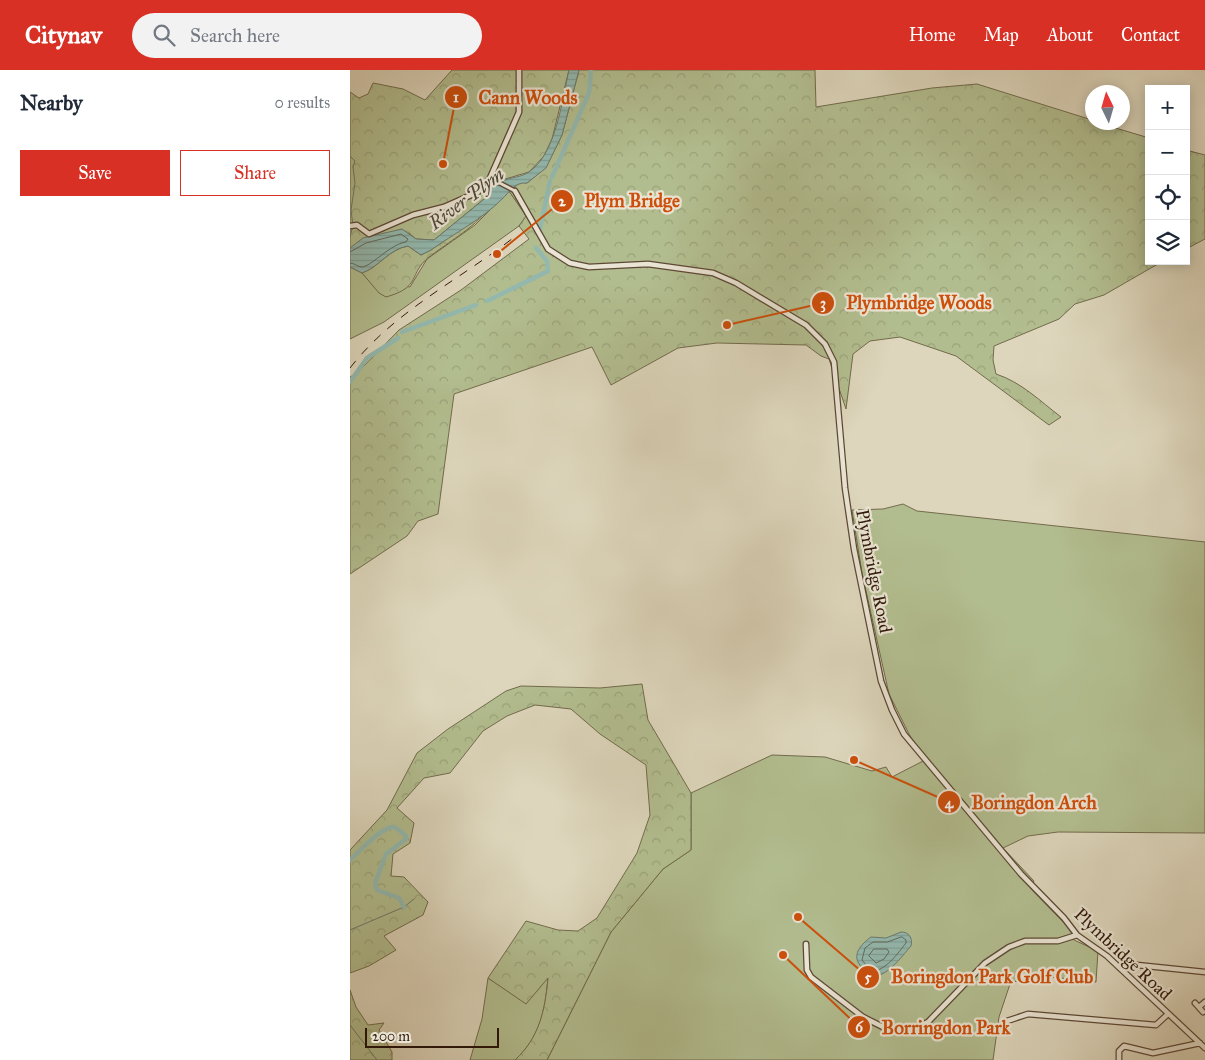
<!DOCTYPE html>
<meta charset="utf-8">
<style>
body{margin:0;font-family:"IM FELL Great Primer",serif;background:#f2f2f3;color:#1f2937}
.controls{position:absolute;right:15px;top:15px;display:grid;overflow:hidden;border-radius:0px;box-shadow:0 2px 12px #0003}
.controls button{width:45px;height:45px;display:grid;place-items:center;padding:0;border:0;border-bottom:1px solid #e0e1e3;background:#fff;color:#1f2937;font:25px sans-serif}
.compass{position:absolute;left:735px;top:15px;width:45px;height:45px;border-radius:50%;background:#fff;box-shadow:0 2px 12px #0003;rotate:355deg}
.scale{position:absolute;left:15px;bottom:12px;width:134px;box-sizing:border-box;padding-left:5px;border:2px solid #32190a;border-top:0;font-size:14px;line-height:18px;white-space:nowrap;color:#32190a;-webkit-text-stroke:4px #e9e4d3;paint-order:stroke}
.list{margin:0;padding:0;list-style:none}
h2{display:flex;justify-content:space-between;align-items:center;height:65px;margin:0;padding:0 20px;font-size:21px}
h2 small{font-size:16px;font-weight:400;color:#747a83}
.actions{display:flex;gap:10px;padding:15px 20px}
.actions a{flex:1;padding:11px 0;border:1px solid #d93025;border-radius:0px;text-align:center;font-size:18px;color:#d93025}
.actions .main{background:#d93025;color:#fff}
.icon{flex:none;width:28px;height:28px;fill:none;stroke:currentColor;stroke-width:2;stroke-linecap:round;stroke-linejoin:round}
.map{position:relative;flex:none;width:855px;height:990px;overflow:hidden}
header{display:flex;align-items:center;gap:30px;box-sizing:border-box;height:70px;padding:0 25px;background:#d93025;color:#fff}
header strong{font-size:24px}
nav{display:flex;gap:28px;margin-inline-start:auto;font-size:18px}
.search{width:350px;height:45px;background:#f2f2f3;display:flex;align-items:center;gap:12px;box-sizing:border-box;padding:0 18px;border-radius:28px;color:#747a83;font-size:19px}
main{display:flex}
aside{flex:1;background:#fff}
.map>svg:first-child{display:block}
</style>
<header>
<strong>Citynav</strong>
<div class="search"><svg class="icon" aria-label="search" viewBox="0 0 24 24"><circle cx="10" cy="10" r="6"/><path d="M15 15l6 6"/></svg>Search here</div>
<nav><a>Home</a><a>Map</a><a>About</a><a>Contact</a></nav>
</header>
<main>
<aside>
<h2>Nearby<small>0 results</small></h2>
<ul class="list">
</ul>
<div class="actions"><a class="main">Save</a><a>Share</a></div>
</aside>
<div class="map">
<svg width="855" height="990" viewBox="0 0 855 990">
<defs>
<pattern id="forest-crowns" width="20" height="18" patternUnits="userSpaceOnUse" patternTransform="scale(1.25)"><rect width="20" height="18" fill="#b2bd8f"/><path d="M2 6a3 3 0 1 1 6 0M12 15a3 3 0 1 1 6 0" fill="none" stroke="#9aa27a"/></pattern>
<pattern id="water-rules" width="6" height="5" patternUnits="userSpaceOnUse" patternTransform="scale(1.25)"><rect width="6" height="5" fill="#93b9af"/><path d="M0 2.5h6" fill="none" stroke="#7f9e95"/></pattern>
</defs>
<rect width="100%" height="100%" fill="#ddd6bc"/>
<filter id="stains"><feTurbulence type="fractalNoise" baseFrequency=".004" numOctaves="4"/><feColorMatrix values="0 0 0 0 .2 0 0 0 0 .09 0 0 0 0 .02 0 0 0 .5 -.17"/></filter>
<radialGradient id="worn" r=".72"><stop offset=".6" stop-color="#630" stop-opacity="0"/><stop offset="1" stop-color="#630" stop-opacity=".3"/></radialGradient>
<path fill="#b2bd8f" stroke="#726b4c" d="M159,121L177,146L169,156L34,252L0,269V197L12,203L19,210L60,217L77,189L125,155Z
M553,434L567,441L855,472V763L708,762L678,766L653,778L684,811L680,818L720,859L724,870L748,881L746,912L693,906L671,912L661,911L649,947L643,990H197L261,862L313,799L341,780V723L422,685L475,687L522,701L536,697L542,707L575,690L559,664L539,624L512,503L502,440L533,439Z
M198,907C195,941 190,967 165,990H120L132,949L138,908L176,933Z"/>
<path fill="url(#forest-crowns)" stroke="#726b4c" d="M102,0H219L202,69L194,86L179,102L152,110L139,125L84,170L66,169L59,163L0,178V22L9,28L18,24L23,13L53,19L75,30Z
M229,0H465L466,37L582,18L627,14L742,50V52L749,53L799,68V191H813L754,225L725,234L709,249L644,276L643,290L646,304C671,312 690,331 711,347L699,355L606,286L550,267L520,271L503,284L496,339L479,289L471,286L456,275L367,273L328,278L261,315L242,277L104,324L88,444L68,451L57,466L0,504V307L7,303L49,260L111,220L179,169L169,156L176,146L159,121L171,112L177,113L196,97L212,65Z
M836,80L855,85V169L836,179Z
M139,139C122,159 100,171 79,187C58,204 72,217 36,227L29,223L12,203C29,197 39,179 58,176L71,185L81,180Z
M292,614L298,650L341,723V780L313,799L261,862L197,990H165C189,968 195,941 198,908L176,934L138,908L176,851L208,860L228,861L247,848L287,783L300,745L296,695L250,664L221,639L185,635L157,646L133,661L100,703L74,708L47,738L64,753L60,773L43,784L41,806L54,807L78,832L73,845L34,866L46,880L19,896L0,903V780L37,740L67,683L98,659L156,621L171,616L250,618Z
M0,920L6,937L18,955L34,953L29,960L42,982V990H0Z"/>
<path fill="url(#water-rules)" stroke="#6c796d" d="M219,0H229L212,65L196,98L177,113C164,112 160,122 152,129C135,147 102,165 81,180L71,185L58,176C39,179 29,197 12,203L0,197V178L13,168L52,159L66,169L84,170L139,125L142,114L148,115C156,106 169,109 179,102C206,84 212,30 219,0Z
M551,862C559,862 563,868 561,876C551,887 535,911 517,906C515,899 511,898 508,892C503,882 514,872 521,867L536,868Z"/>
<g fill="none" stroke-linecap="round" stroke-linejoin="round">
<path stroke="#62695c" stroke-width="1" d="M0,182L16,173L51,164L58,169L56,172C40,174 20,198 11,197C7,196 4,193 0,193
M552,867L556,870V873C548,883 535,902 521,901L512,890L515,878L523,872H537Z
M524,879H537L539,882L534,889L526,893L519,886Z"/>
<path stroke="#6c796d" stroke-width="1" d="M0,86L5,91L3,97L5,113L1,140L3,156L0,167
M0,860L54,837L64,829
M0,955L27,990"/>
<path stroke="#93b9af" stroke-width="4.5" d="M202,107L239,23L241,0
M190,159L200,111
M137,231L198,201L197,191L186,178
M52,262L126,235
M0,312L17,288L48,268
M0,790C9,782 30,758 43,757C47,757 53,764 56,766V769L36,784L25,813L27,820L49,828L54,837"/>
<g stroke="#5d4836" stroke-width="5.5">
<path id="pedestrian" d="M140,108L165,121"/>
</g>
<g stroke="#5d4836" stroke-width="7">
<path id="minor" d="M165,121L198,179L220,193L239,197L298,194L363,203L386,213L456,255L475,274L484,292L495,418L504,479L531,611L542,640L554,664L671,804L714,848L727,865L757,886L855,978
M0,156L7,155L19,164L63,145L94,137L128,122L140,108L169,42V0
M456,874L457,900L461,907L513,947L535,958L548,961L561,960L578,952L635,893L659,877L675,871H708L727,865
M787,895L855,902
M845,933L853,942
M849,937L855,932
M654,952L678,944L806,955L818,944
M769,990V981L774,976L803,983L850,973"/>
</g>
<use href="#pedestrian" stroke="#e9e4d3" stroke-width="3"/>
<use href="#minor" stroke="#e9e4d3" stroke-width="4.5"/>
<path stroke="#32190a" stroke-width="1" stroke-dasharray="9 9" stroke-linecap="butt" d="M0,298C44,241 111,209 167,165"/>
</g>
<g text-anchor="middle" stroke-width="4.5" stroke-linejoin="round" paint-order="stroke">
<g font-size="18" fill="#32190a" stroke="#e9e4d3">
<text transform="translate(524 501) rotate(79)" y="6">Plymbridge Road</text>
<text transform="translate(773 884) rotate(43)" y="6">Plymbridge Road</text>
</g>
<g font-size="19" font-style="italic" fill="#4f493c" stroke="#e9e4d3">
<text transform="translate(116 128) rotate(-37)" y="7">River Plym</text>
</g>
</g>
<path fill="none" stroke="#cd4f0c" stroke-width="2" d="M93 94L106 27M147 184L212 131M377 255L473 233M504 690L599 732M448 847L518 907M433 885L509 957"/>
<g fill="#cd4f0c" stroke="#e9e4d3" stroke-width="2">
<circle cx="93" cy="94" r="5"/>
<circle cx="147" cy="184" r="5"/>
<circle cx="377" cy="255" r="5"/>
<circle cx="504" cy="690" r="5"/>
<circle cx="448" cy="847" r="5"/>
<circle cx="433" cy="885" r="5"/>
<circle cx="106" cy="27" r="12"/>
<circle cx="212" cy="131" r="12"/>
<circle cx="473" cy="233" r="12"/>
<circle cx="599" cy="732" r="12"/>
<circle cx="518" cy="907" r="12"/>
<circle cx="509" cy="957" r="12"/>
</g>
<g font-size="15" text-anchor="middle" font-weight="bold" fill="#fff">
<text x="106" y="32">1</text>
<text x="212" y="136">2</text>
<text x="473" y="238">3</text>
<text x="599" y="738">4</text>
<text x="518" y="912">5</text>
<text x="509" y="962">6</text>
</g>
<g font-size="19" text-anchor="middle" font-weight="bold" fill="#cd4f0c" stroke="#e9e4d3" stroke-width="4.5" stroke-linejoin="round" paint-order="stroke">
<text x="178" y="34">Cann Woods</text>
<text x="282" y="137">Plym Bridge</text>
<text x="569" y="239">Plymbridge Woods</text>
<text x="684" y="739">Boringdon Arch</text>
<text x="642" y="913">Boringdon Park Golf Club</text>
<text x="596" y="964">Borringdon Park</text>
</g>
<rect width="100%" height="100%" filter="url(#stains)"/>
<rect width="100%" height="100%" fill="url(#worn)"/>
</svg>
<div class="controls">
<button>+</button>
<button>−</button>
<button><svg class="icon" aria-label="locate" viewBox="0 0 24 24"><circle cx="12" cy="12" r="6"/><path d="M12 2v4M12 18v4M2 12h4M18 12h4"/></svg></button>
<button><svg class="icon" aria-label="layers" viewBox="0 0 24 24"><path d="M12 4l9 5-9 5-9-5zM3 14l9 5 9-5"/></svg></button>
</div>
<svg class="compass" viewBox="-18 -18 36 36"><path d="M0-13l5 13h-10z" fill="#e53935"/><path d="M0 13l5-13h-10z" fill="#747a83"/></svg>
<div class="scale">200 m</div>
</div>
</main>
